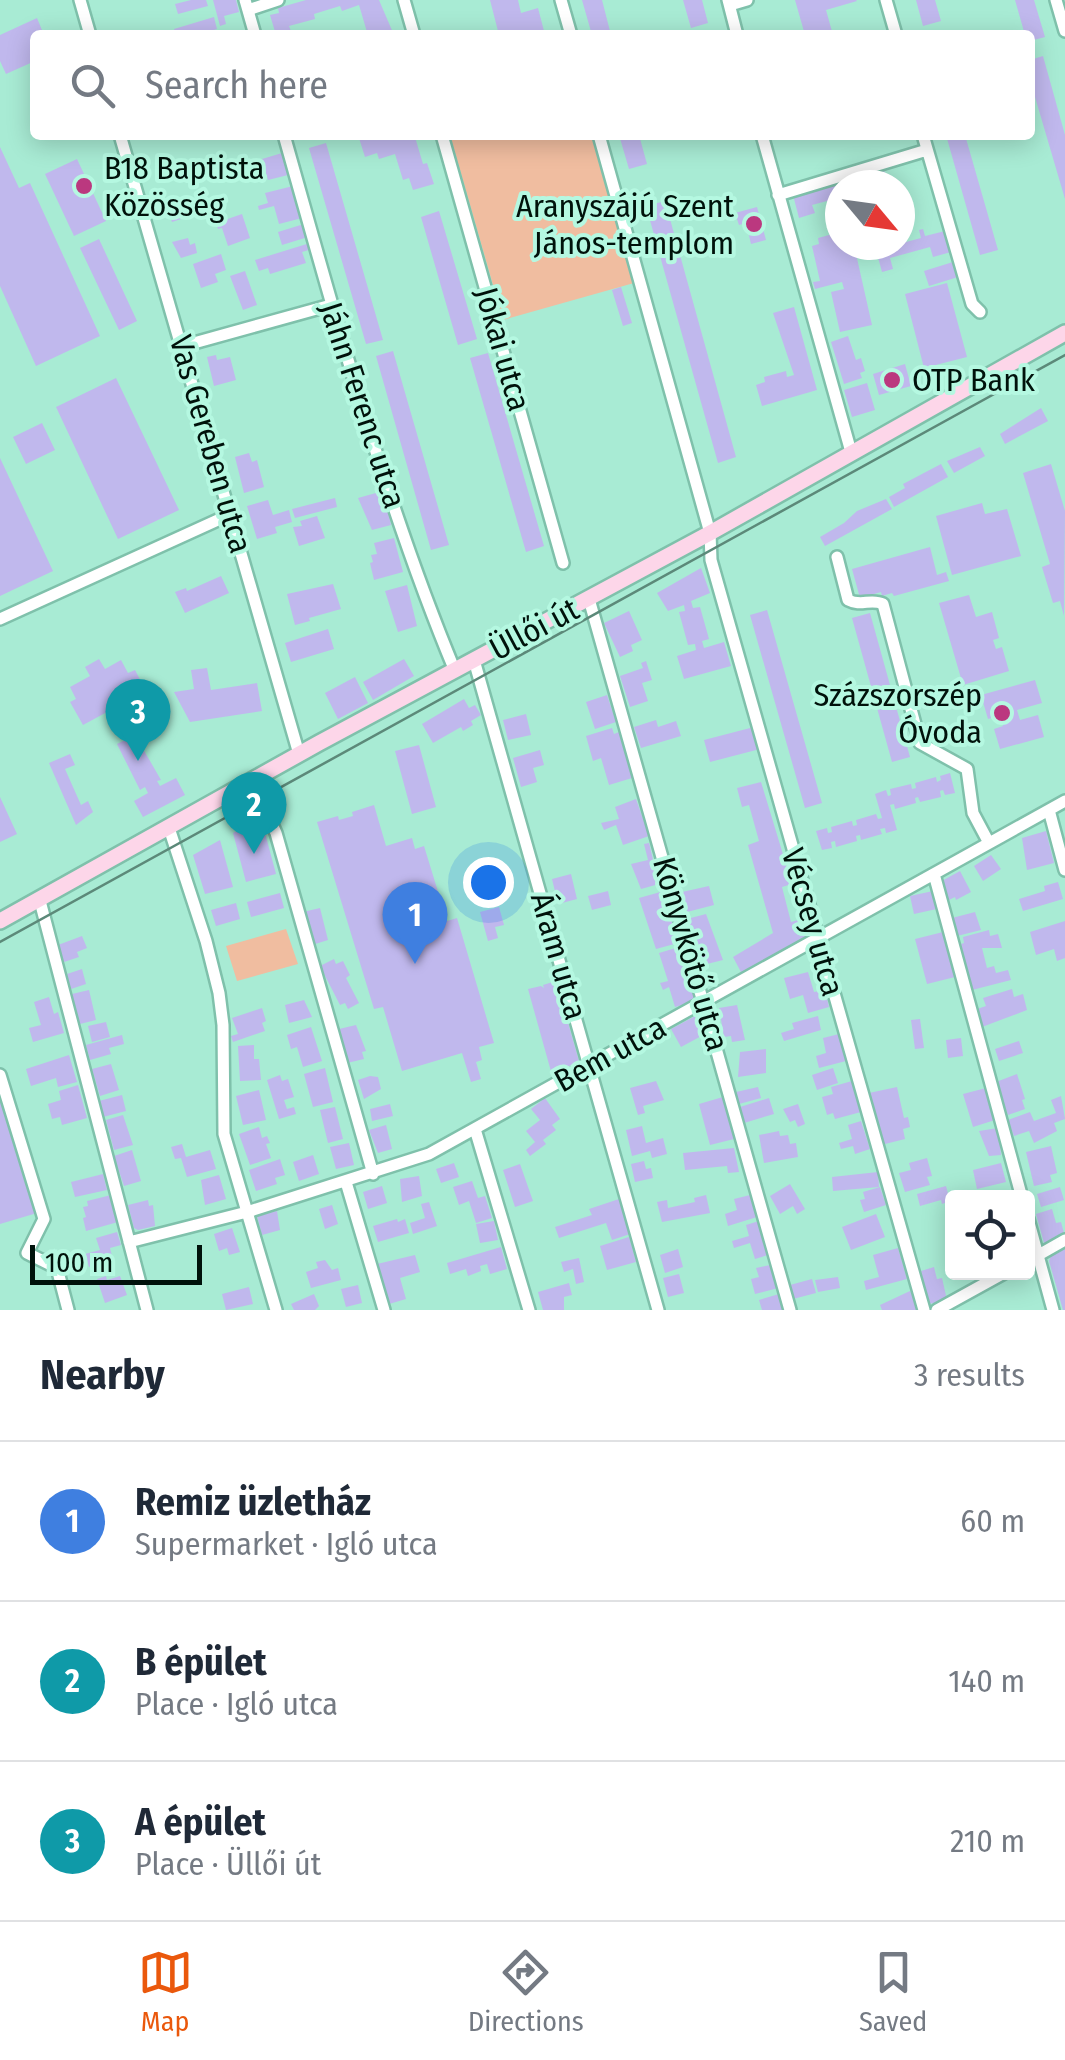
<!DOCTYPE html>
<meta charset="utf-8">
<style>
body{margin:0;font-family:"Fira Sans Condensed",sans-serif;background:#f6f6f7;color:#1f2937}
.controls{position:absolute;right:30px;bottom:30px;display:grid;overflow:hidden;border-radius:10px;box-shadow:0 5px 25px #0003}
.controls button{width:90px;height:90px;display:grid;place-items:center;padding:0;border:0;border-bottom:2px solid #e0e1e3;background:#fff;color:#1f2937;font:50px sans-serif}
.compass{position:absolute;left:825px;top:170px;width:90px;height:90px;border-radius:50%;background:#fff;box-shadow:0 5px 25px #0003;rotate:119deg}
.scale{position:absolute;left:30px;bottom:25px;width:172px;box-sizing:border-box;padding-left:10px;border:5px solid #00120b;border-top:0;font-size:28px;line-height:35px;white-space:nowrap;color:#00120b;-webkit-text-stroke:8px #b5f8e1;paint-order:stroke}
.you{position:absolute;left:488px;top:882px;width:35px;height:35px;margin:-25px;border:8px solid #fff;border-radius:50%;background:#1a73e8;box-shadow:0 0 0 15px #1a73e833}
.badge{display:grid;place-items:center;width:65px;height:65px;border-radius:50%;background:#ea580c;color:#fff;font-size:32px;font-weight:700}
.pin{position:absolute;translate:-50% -82px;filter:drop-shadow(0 2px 5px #0008)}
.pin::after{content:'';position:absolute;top:52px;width:35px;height:30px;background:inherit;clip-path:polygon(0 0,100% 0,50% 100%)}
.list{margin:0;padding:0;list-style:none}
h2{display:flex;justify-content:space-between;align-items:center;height:130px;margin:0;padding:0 40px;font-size:42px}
h2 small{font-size:32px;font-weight:400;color:#747a83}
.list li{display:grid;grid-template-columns:65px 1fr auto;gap:30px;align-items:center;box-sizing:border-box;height:160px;padding:0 40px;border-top:2px solid #e0e1e3}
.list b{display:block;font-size:38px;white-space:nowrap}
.list p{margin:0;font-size:32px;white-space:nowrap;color:#747a83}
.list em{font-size:32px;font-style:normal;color:#747a83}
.icon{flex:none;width:55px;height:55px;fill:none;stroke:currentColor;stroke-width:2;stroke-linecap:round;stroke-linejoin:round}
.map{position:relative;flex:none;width:1065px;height:1310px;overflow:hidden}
.search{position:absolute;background:#fff;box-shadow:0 5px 25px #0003;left:30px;right:30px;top:30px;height:110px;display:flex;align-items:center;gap:25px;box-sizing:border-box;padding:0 35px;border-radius:10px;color:#747a83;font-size:38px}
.sheet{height:610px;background:#fff}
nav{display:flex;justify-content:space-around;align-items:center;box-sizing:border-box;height:140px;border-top:2px solid #e0e1e3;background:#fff;font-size:28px;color:#747a83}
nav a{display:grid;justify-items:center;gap:5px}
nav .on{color:#ea580c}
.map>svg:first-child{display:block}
</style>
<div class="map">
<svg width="1065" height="1310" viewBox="0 0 1065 1310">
<rect width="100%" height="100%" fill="#a8ebd4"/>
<path fill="#f0bda0" d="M450,135H591L634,283L503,320Z
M286,929L298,964L237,981L226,946Z"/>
<path fill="#c0b8ed" d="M191,0H206L208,6L178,14L175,4Z
M213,0H236L239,12L224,16L226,24L220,26Z
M306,0H379L394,35H374L373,30L367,32L359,5L342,11L340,6L314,14L315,19L289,26L291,31L276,35L270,15L279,13L278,8Z
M490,0H518L521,13L538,8L544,31L531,35H499Z
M582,0H602L611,35H592Z
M683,0H702L708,23L691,28Z
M795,0H856L857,1L826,10L833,35H805Z
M916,0H935L941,21L923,26Z
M1015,0H1034L1045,37L1030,41V35H1025Z
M214,17L217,29L197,35H176L174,29Z
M37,18L44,35H35V61L6,74L0,61V35Z
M1043,56L1065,135V199L1030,80V60Z
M358,135L415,137L423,164L427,163L434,184L413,190L409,178L403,180L395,154L379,159L377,153L365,157Z
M619,135H639L647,164L629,169Z
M946,135H965L998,250L980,255Z
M326,143L383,340L366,344L309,148Z
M0,147L19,188L30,183L100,336L36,366L0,286Z
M282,153L288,175L268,180L262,159Z
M77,159L106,221L74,236L45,174Z
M884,170L888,185H840V224L834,226L827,201L812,205L815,213L799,218L793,195Z
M293,186L302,218L279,224L274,206L259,210L258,206L268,203L265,193Z
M198,200L202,212L172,222L168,211Z
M665,201L736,457L718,463L646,206Z
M757,207L766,240L751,244L746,223L739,225L735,213Z
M439,211L477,339L458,345L421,217Z
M242,214L250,238L228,246L222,228L218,229L216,223Z
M304,224L308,237L282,245L278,232Z
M923,229L925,236L945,231L951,252L933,257L930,247L890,258L893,269L882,272L876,250L921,238L919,230Z
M840,232V245H854L872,325L840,332L831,292L844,289L842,282L815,289L813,282L820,281L812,246L819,244L818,238Z
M188,238L190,245L195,243L197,253L181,258L172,242Z
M99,239L137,321L119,330L80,248Z
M310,243L312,249L302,252L306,263L270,274L268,268L259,271L255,260Z
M221,254L226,270L215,274L218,282L201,288L193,264Z
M953,262L958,277L929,286L924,271Z
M245,271L257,305L243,310L230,276Z
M947,283L967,357L924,368L905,294Z
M621,287L632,323L623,326L612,290Z
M794,307L817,390L762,406L756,385L765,382L764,377L786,371L787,377L794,375L773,313Z
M848,336L856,360L861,358L865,371L860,373L862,378L844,384L831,342Z
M393,351L449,545L431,550L376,356Z
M488,353L544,546L526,552L470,358Z
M216,355L217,360L230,357L236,380L214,386L207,357Z
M905,364L911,386L879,395L873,374Z
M116,378L179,510L118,539L56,407Z
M867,383L875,410L852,417L844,390Z
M1041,408L1048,421L1005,444L1000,434Z
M42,423L55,450L26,464L13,437Z
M980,447L985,456L954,473L947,461Z
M249,453L252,462L257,460L264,487L244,493L235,457Z
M0,458L53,571L0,596Z
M941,464L948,477L894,507L889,497L905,488L903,484Z
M1051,464L1065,511L1064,616L1060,601L1053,603L1042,567L1050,564L1023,473Z
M383,491L391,525L372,530L358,498Z
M335,498L337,507L295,518L292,509Z
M886,499L892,509L825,546L820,537L844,523L857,511Z
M268,500L273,515L289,510L292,522L275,527L277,533L257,539L247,506Z
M982,503L985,514L1007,509L1021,556L952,575L936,516Z
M317,516L325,538L299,546L293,527L302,526L300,521Z
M394,538L403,572L374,580L370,563L373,562L371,555L377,554L374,543Z
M930,547L937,575L946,572L949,581L894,596L892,593L882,596L881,592L860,598L852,569Z
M701,568L710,593L691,601L693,608L700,607L709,639L702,641L704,648L724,642L731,666L684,679L677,656L696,650L695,644L688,645L679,612L685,611L684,605L668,611L657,593Z
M221,576L229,593L185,613L175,592L186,588L187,591Z
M333,584L341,609L309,618L310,621L295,625L287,594Z
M407,585L417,626L398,632L385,591Z
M969,595L976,617L992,612L999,638L993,640L996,649L1002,647L1009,671L963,685L939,603Z
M767,610L822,803L805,808L750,615Z
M629,611L642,640L631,645L633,651L620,657L604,623Z
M870,613L910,757L892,762L852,618Z
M328,629L334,649L291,662L285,643Z
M99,659L105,669L121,660L128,673L135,670L146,691L83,725L70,702L76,699L70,687L90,676L85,667Z
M404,659L414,676L373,700L363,682Z
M646,661L652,680L642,683L648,701L630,707L620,676L643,668L641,663Z
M207,668L211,690L257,683L262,711L190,722L174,692L194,689L191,670Z
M355,677L368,703L338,719L325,693Z
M1035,680L1042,703L1017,710L1020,720L1038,715L1044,737L1000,749L994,729L1003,726L1000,715L988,719L981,695Z
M607,695L616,722L595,729L586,702Z
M464,699L469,708L475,705L481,715L471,721L473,725L463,731L461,727L433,743L422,724Z
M526,714L531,735L508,740L503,720Z
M656,720L658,727L676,721L681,736L641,748L634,727Z
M754,727L760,749L710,762L704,740Z
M612,728L614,734L619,732L632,778L609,785L601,758L593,761L586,736Z
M135,735L161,780L157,781L160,786L176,778L185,795L143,817L134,801L148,793L145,787L140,790L117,744Z
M419,745L436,807L412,814L395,751Z
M540,750L544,765L533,768L537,782L521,787L513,758Z
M70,754L75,765L65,769L81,805L88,801L93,812L76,825L49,763Z
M950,773L955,793L945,795L943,790L940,791L941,797L920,802L918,797L915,798L916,803L895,809L894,804L890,805L897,830L886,833L885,828L880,829L882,834L861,840L860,835L856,836L857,841L836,847L835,841L831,842L832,848L822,850L816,831L827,828L828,833L832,832L831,827L852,821L853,826L857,825L856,820L876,814L878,819L882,818L875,794L886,790L888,796L891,795L890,789L911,784L912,789L916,788L915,783L936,777L937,782L941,780L940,776Z
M761,782L792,884L782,887L791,922L802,919L807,938L742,974L733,957L773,933L748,845L759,841L749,805L742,807L737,788Z
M0,797L17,834L0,842Z
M636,799L649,836L623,845L616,825L604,830L601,823L619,819L615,807Z
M374,805L386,846L412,838L415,849L424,846L447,921L457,918L494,1043L479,1047L482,1060L476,1062L481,1079L471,1082L462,1053L402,1071L383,1007L374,1009L317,822L338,816L339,820L353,816L352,812Z
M261,818L276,874L246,882L233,833Z
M1046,831L1054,863L1027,870L1022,838Z
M220,840L233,887L205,894L193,855Z
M649,843L659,884L641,889L631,864L648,860L644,844Z
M991,855L1001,869L983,881L974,866Z
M960,871L971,892L956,900L955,897L949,900L940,882Z
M571,874L577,899L558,904L552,879Z
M1058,882L1063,899L1023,911L1019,899L1045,891L1044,886Z
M709,886L714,905L687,912L682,892Z
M608,891L611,905L592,910L588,896Z
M664,891L678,943L656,949L639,898Z
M933,891L935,898L939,897L941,908L914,914L910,896Z
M280,893L284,908L251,917L247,902Z
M236,903L240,919L216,926L211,910Z
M499,907L504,925L495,927L498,938L488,941L480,912Z
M320,908L328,940L312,945L303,912Z
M975,912L981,930L957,936L952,918Z
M706,914L723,960L707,964L706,960L698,962L687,919Z
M1065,921V958L1057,961L1054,949L1036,955L1030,932Z
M989,930L990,936L998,934L1002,948H982L987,968L994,966L996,973L1008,970L1011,980L972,990L961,944L964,943L963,937Z
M943,932L955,977L927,984L915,939Z
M82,936L87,948L77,952L79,957L64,962L58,945Z
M679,947L695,1001L675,1007L669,987L663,990L660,983L668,981L659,953Z
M334,959L336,964L343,961L350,975L346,978L359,1003L348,1009L345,1003L340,1005L320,966Z
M82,969L86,984L71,989L67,974Z
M808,972L814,992L825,990L829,1007L808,1013L803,995L790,999L784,978Z
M556,981L579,1061L552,1075L528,989L541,986L544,988L543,985Z
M1012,989L1014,997L1023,994L1027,1010L982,1027L977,1009L986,1006L983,998Z
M89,990L96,1020L80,1024L72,994Z
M49,997L54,1014L58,1012L64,1033L33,1042L29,1028L41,1025L34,1002Z
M304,1000L312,1017L289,1023L285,1005Z
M737,1005L745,1040L732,1042L731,1036L724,1037L719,1008Z
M262,1008L266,1021L262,1023L265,1031L233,1042L231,1036L238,1034L232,1018Z
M697,1015L707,1033L681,1047L671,1029Z
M818,1016L821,1030L784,1041L781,1033L794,1029L792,1023Z
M920,1019L924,1048L915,1049L911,1020Z
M106,1022L110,1037L92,1042L88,1026Z
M356,1025L366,1051L362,1052L364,1059L347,1063L339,1029Z
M311,1027L322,1061L303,1067L297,1047L291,1049L287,1035Z
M839,1034L846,1061L819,1068L816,1056L826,1053L823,1038Z
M122,1035L124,1044L109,1048L111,1054L90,1060L86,1045Z
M961,1038L963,1056L948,1058L946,1040Z
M1019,1041L1023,1053L999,1061L995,1049Z
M254,1045V1059H259L261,1080L240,1081L238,1046Z
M766,1049V1073L738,1077L740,1052Z
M69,1055L77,1082L58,1087L56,1078L31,1086L26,1069Z
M111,1064L119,1090L100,1096L92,1069Z
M325,1068L333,1102L313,1107L304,1074Z
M833,1068L838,1083L817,1090L812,1075Z
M1017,1074L1025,1099L1022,1100L1025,1109L1008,1115L996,1082Z
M280,1075L282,1081L288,1079L294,1097L284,1100L287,1109L294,1107L296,1114L279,1119L267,1080Z
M370,1076L378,1077L381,1089L364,1099L358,1080Z
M656,1081L664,1100L643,1106L645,1113L638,1115L630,1088Z
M852,1081L861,1112L835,1119L833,1113L827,1115L822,1097L833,1094L831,1087Z
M78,1085L87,1118L62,1125L60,1117L52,1119L48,1104L61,1100L59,1091Z
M758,1087L761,1098L739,1104L736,1092Z
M897,1087L904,1118L908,1117L910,1127L903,1129L905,1139L881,1145L869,1093Z
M986,1088L995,1120L973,1127L963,1094Z
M259,1090L266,1120L243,1125L236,1096Z
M0,1093L37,1213L0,1224Z
M122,1095L126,1111L103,1117L99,1101Z
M1061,1096L1065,1119L1054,1123L1057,1131L1034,1143L1029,1131L1014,1136L1008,1120L1030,1112L1034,1121L1056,1113L1051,1100Z
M723,1097L734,1139L710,1145L699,1104Z
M545,1098L560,1119L552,1125L556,1130L543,1140L546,1144L530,1156L526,1150L535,1142L526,1131L540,1120L531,1109Z
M769,1098L774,1114L744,1123L740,1107Z
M390,1104L393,1116L372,1121L370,1109Z
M798,1104L805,1124L798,1127L795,1120L790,1122L783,1109Z
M335,1107L343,1139L328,1143L320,1110Z
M123,1115L133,1145L114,1150L106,1120Z
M861,1121L870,1149L855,1154L853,1146L841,1149L839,1143L852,1139L848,1125Z
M386,1125L392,1149L378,1153L369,1130Z
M642,1126L646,1143L663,1138L667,1154L652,1158L650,1151L632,1156L626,1130Z
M259,1127L262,1138L267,1136L270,1143L266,1144L271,1158L250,1165L239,1134Z
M998,1128L1001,1155L989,1156L979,1131Z
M779,1131L780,1136L788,1135L790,1144L796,1143L798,1157L764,1163L759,1135Z
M349,1143L354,1165L336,1169L330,1147Z
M182,1144L186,1157L210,1150L216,1169L187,1177L181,1158L175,1159L171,1147Z
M1051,1146L1057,1173L1050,1175L1052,1182L1034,1186L1026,1152Z
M734,1148L739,1172L728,1173L727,1166L685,1170L683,1153Z
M132,1150L141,1181L124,1186L114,1156Z
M313,1155L319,1174L299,1181L293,1162Z
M927,1158L932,1176L927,1177L930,1185L905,1192L899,1173L911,1170L909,1163Z
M280,1159L285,1175L275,1178L277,1184L256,1191L249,1170Z
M644,1161L646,1169L651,1168L653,1178L635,1182L631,1164Z
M454,1163L459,1177L441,1183L436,1169Z
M1001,1163L1006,1182L977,1189L973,1170Z
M520,1164L533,1201L515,1207L503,1170Z
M878,1172L879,1187L833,1191L832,1177Z
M103,1174L107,1190L75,1197L71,1182Z
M219,1175L226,1199L205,1205L201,1180Z
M419,1176L422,1196L402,1202L400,1179Z
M472,1181L478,1198L485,1196L492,1218L476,1223L469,1201L459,1205L453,1187Z
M790,1184L805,1209L797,1214L793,1206L780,1214L770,1196Z
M382,1186L387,1203L368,1209L363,1192Z
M946,1186L950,1201L942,1204L941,1200L920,1206L917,1194Z
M880,1187L886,1205L864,1212L860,1200L865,1199L863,1192Z
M1060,1187L1064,1200L1041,1207L1037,1194Z
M111,1195L118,1222L86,1231L83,1218L86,1217L83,1207L88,1206L87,1201Z
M706,1195L710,1213L662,1222L657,1202L667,1200L668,1208L695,1202L694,1198Z
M750,1195L757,1217L728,1226L725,1214L737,1210L734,1199Z
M619,1199L630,1234L612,1240L606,1223L559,1238L555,1227L592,1215L589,1209Z
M148,1200L149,1206L153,1205L155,1226L138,1230L134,1228L128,1205Z
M429,1202L437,1226L413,1234L410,1223L425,1218L421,1204Z
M332,1205L338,1224L325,1229L319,1209Z
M1052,1209L1056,1223L1061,1222L1064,1233L1044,1243L1036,1214Z
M277,1211L280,1230L262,1235L257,1216Z
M876,1214L885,1237L851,1250L842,1227Z
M397,1219L398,1222L405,1219L409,1233L378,1242L373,1226Z
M494,1221L498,1240L480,1243L476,1224Z
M759,1221L768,1255L755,1259L750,1243L734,1248L732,1241L749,1236L746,1225Z
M232,1228L240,1252L229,1255L227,1248L219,1251L214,1234Z
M117,1232L121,1245L110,1248L113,1260L89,1267L85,1254L100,1250L96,1238Z
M629,1237L636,1262L607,1270L600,1246Z
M501,1247L507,1269L490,1274L487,1264L480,1266L481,1271L468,1276L466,1269L450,1274L447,1263Z
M898,1248L907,1279L866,1290L864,1281L879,1277L873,1255Z
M1065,1248V1310H1063L1049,1261L1051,1256Z
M678,1249L683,1267L665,1273L660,1255Z
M415,1255L420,1272L400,1278L406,1299L389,1304L377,1264Z
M579,1258L584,1282L576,1284L573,1269L564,1272L561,1262Z
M325,1260L332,1270L338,1268L341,1280L311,1288L306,1272L318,1268L316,1262Z
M770,1265L773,1274L779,1273L782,1287L755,1294L751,1279L759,1277L756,1268Z
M934,1267L937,1279L942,1278L947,1300L929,1304L921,1271Z
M679,1274L684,1293L668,1297L663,1278Z
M106,1276L107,1280L120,1276L127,1295L105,1303L97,1279Z
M838,1277L840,1288L818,1292L815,1280Z
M812,1279L816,1293L793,1299L790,1285Z
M569,1283L572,1295L564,1297V1310H543L538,1292Z
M358,1285L362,1303L346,1307L341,1289Z
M249,1287L253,1304L226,1310L222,1294Z
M910,1291L919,1310H882L880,1305Z
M314,1294L319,1306L315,1310H294L291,1304Z
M779,1294L784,1310H762L759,1300Z"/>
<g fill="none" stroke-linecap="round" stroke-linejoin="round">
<g stroke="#7fc1ab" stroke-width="16">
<path id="minor" d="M80,0L90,35
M245,0L255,35
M404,0L414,35
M561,0L571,35
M728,0L737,35
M886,0L896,35
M1056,0L1065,31
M730,5L747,0
M248,10L278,0
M120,135L299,754
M284,135C335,315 383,498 455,671
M442,135L563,563
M599,135L710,533L711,560L924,1310
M762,135L851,452
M923,135L972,304L980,312
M778,195L927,150
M183,346L331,305
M837,557L848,600C861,607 871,598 883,604L920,743L967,769L973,813L989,843
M589,599L790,1310
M0,619L231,514
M474,660L658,1310
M258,778L266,811L276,833L373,1174
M1049,810L1065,870
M169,828L206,941L219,993L223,1025L224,1134L276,1310
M934,874L1022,1198
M40,901L147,1310
M0,1075L44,1219L27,1253L57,1268L68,1310
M475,1129L529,1310
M346,1182L384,1310
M1028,1219L1053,1310
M129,1242L247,1212L429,1154L1065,801
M1028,1261L1065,1240
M937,1310L1006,1272"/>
</g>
<g stroke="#7fc1ab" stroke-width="20">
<path id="secondary" d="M0,921L319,743L710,533L1065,333"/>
</g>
<use href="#minor" stroke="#fff" stroke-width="11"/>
<use href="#secondary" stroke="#fdd6e9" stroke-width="15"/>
<path stroke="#5c8979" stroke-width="2.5" d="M0,942L1065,355"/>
</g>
<g fill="#bb387f" stroke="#b5f8e1" stroke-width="4">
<circle cx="84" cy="186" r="10"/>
<circle cx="754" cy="224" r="10"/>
<circle cx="892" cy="380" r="10"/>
<circle cx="1002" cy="713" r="10"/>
</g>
<g text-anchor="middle" stroke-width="8" stroke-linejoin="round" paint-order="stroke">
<g font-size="32" fill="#00120b" stroke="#b5f8e1" text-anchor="start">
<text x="104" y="179">B18 Baptista<tspan x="104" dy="37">Közösség</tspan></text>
<text x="734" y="217" text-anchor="end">Aranyszájú Szent<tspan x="734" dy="37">János-templom</tspan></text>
<text x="912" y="391">OTP Bank</text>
<text x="982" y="706" text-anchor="end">Százszorszép<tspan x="982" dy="37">Óvoda</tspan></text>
</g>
<g font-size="32" fill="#00120b" stroke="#b5f8e1">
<text transform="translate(503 349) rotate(74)" y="11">Jókai utca</text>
<text transform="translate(363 405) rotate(72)" y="11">Jáhn Ferenc utca</text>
<text transform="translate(211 444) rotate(74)" y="11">Vas Gereben utca</text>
<text transform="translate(534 629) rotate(-28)" y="11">Üllői út</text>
<text transform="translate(813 922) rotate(74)" y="11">Vécsey utca</text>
<text transform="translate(691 954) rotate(74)" y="11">Könyvkötő utca</text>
<text transform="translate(559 956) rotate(74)" y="11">Áram utca</text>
<text transform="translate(610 1054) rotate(-29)" y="11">Bem utca</text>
</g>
</g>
</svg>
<div class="controls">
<button><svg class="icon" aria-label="locate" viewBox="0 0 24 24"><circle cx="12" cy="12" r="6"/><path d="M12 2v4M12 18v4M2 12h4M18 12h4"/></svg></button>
</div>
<svg class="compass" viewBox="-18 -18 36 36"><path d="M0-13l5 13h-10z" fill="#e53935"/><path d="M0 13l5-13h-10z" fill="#747a83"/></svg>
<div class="scale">100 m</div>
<div class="you"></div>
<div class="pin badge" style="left:415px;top:964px;background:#3f7fe0">1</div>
<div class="pin badge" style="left:254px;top:854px;background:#0f9aa8">2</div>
<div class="pin badge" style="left:138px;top:761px;background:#0f9aa8">3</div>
<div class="search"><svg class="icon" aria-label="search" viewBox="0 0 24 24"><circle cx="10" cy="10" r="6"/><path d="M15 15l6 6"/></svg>Search here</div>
</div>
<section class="sheet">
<h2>Nearby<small>3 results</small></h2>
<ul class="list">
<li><span class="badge" style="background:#3f7fe0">1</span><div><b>Remiz üzletház</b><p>Supermarket · Igló utca</p></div><em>60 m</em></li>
<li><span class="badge" style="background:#0f9aa8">2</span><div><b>B épület</b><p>Place · Igló utca</p></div><em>140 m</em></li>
<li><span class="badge" style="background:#0f9aa8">3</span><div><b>A épület</b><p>Place · Üllői út</p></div><em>210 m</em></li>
</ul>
</section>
<nav>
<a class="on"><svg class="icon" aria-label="map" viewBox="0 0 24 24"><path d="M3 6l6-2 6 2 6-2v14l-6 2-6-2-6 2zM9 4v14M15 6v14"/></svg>Map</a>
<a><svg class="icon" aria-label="directions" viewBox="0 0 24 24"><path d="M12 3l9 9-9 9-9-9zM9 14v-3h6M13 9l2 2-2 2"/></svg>Directions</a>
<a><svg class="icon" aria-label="saved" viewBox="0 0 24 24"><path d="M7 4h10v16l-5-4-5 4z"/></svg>Saved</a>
</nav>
